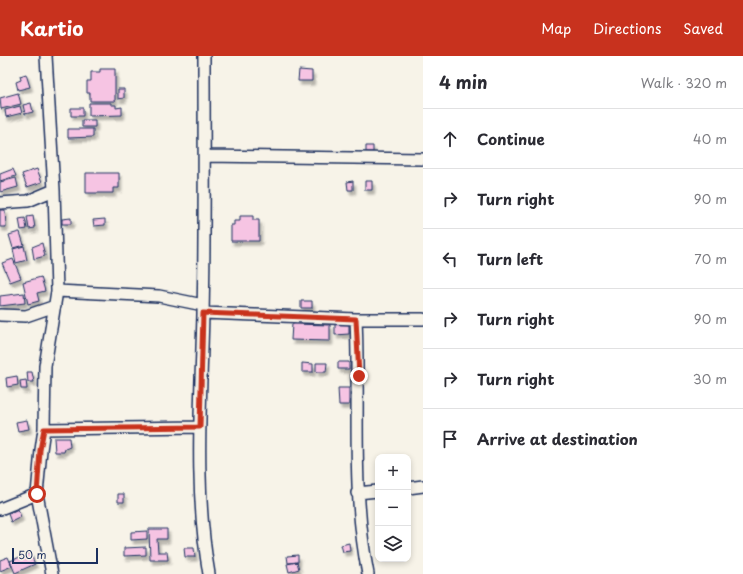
<!DOCTYPE html>
<meta charset="utf-8">
<style>
body{margin:0;font-family:"Playpen Sans",sans-serif;background:#f2f2f3;color:#2b2b33}
.controls{position:absolute;right:12px;bottom:12px;display:grid;overflow:hidden;border-radius:8px;box-shadow:0 2px 6px #0003}
.controls button{width:36px;height:36px;display:grid;place-items:center;padding:0;border:0;border-bottom:1px solid #e1e1e2;background:#fff;color:#2b2b33;font:20px sans-serif}
.scale{position:absolute;left:12px;bottom:10px;width:86px;box-sizing:border-box;padding-left:4px;border:2px solid #1b2f5e;border-top:0;font-size:11px;line-height:14px;white-space:nowrap;color:#1b2f5e;-webkit-text-stroke:3px #f7f3e8;paint-order:stroke}
.stop{position:absolute;width:12px;height:12px;margin:-9px;border:3px solid #c8321e;border-radius:50%;background:#fff}
.stop.end{background:#c8321e;border-color:#fff;box-shadow:0 1px 4px #0008}
.list{margin:0;padding:0;list-style:none}
h2{display:flex;justify-content:space-between;align-items:center;height:52px;margin:0;padding:0 16px;font-size:17px}
h2 small{font-size:13px;font-weight:400;color:#7c7c81}
.list li{display:grid;grid-template-columns:26px 1fr auto;gap:12px;align-items:center;box-sizing:border-box;height:60px;padding:0 16px;border-top:1px solid #e1e1e2}
.list b{display:block;font-size:15px;white-space:nowrap}
.list em{font-size:13px;font-style:normal;color:#7c7c81}
.icon{flex:none;width:22px;height:22px;fill:none;stroke:currentColor;stroke-width:2;stroke-linecap:round;stroke-linejoin:round}
.map{position:relative;flex:none;width:423px;height:518px;overflow:hidden}
header{display:flex;align-items:center;gap:24px;box-sizing:border-box;height:56px;padding:0 20px;background:#c8321e;color:#fff}
header strong{font-size:19px}
nav{display:flex;gap:22px;margin-inline-start:auto;font-size:14px}
main{display:flex}
aside{flex:1;background:#fff}
.map>svg:first-child{display:block}
</style>
<header>
<strong>Kartio</strong>
<nav><a>Map</a><a>Directions</a><a>Saved</a></nav>
</header>
<main>
<div class="map">
<svg width="423" height="518" viewBox="0 0 423 518">
<defs>
<filter id="shadow"><feDropShadow dx="2.5" dy="4" stdDeviation="1" flood-color="#0004"/></filter>
</defs>
<rect width="100%" height="100%" fill="#f7f3e8"/>
<filter id="ink" filterUnits="userSpaceOnUse"><feTurbulence type="fractalNoise" baseFrequency=".025" numOctaves="2"/><feDisplacementMap in="SourceGraphic" scale="8" xChannelSelector="R" yChannelSelector="G"/><feConvolveMatrix kernelMatrix="1 2 1 2 8 2 1 2 1" color-interpolation-filters="sRGB"/></filter>
<g filter="url(#ink)">
<path fill="#f6c4e3" stroke="#1b2f5e" filter="url(#shadow)" d="M100,13H115V45H90V37H87V25H91V16H100Z
M299,14L312,15V25H298Z
M26,18L30,31L18,34L16,26L21,24L20,20Z
M118,33H124V42L118,43Z
M18,37L21,48L1,53L0,42Z
M31,47L33,56L25,58L23,49Z
M89,47H111V49H116V52L122,51V59L89,60Z
M20,50L22,57L6,61L5,54Z
M71,52H83V60H71Z
M82,64H95V71H82Z
M68,73H93V81L68,82Z
M366,90H373V96H366Z
M13,113L16,120L0,125V118Z
M37,113L42,126L27,131L22,118Z
M86,117H119V132H113V137H86Z
M16,122L18,131L0,136V126Z
M353,125V134H348L347,126Z
M365,125H372V134H365Z
M0,154H5L6,171H0Z
M33,160L35,172L29,173L27,161Z
M240,160H253V164H259V185H231V169H234V165H240Z
M25,162L27,173L21,174L19,163Z
M71,162V168H62V163Z
M105,163V169L94,170L93,164Z
M19,176H20L24,189L13,192L9,179Z
M42,187L45,200L34,203L32,191Z
M24,190L27,204L16,207L13,193Z
M13,203L21,222L10,226L2,207Z
M41,221L45,235L37,237L39,245L28,248L23,226Z
M24,237L25,247L0,250V240Z
M301,245H312V252H301Z
M292,268L330,269V285L291,284Z
M335,268H349V278L335,279Z
M338,306H349V313H338Z
M302,307L313,308V316H302Z
M316,307H327L326,316H316Z
M27,316H32L34,326H28Z
M17,320L18,329L7,331L6,322Z
M26,324L27,333H21L20,325Z
M338,332H349V349H339Z
M27,364L29,373L18,375L16,366Z
M54,382H69L70,391L65,393L64,396H55Z
M118,438H124V446H118Z
M18,453L21,461L11,466L8,458Z
M149,473H167V483H157L158,496H167L168,504H150Z
M147,475V483L131,484V476Z
M349,487L350,495L343,496L341,489Z
M146,491V499L124,500V492Z
M184,492H194L195,501H185Z
M30,497L35,508L15,517L10,505Z
M298,499V506L288,507L287,500Z
M8,501L12,510L0,515V504Z
M297,506L299,513L289,516L287,508Z"/>
<g fill="none" stroke-linecap="round" stroke-linejoin="round">
<g stroke="#1b2f5e" stroke-width="14">
<path id="street" d="M46,0L54,134L57,235L45,310L44,373L41,394L37,438L52,518
M204,0C204,86 205,172 203,258C201,344 194,433 209,518
M205,100L423,103
M0,147L28,145L54,134
M57,235L159,240L203,249
M203,257L356,263H423
M0,259L26,260L55,250
M356,263C360,349 351,433 368,518
M44,373L200,371
M408,432L423,430
M357,437L378,435
M0,453L37,438"/>
</g>
<use href="#street" stroke="#f7f3e8" stroke-width="11"/>
</g>
</g>
<g fill="none" stroke-linecap="round" stroke-linejoin="round" filter="url(#ink)">
<path stroke="#c8321e" stroke-width="5" d="M37,438L40,394L44,373L200,371L203,257L356,263L359,320"/>
</g>
</svg>
<div class="controls">
<button>+</button>
<button>−</button>
<button><svg class="icon" aria-label="layers" viewBox="0 0 24 24"><path d="M12 4l9 5-9 5-9-5zM3 14l9 5 9-5"/></svg></button>
</div>
<div class="scale">50 m</div>
<div class="stop" style="left:37px;top:438px"></div>
<div class="stop end" style="left:359px;top:320px"></div>
</div>
<aside>
<h2>4 min<small>Walk · 320 m</small></h2>
<ul class="list">
<li><svg class="icon" aria-label="ahead" viewBox="0 0 24 24"><path d="M12 20V5M6 11l6-6 6 6"/></svg><div><b>Continue</b></div><em>40 m</em></li>
<li><svg class="icon" aria-label="right" viewBox="0 0 24 24"><path d="M7 20v-9h11M14 6l5 5-5 5"/></svg><div><b>Turn right</b></div><em>90 m</em></li>
<li><svg class="icon" aria-label="left" viewBox="0 0 24 24"><path d="M17 20v-9H6M10 6l-5 5 5 5"/></svg><div><b>Turn left</b></div><em>70 m</em></li>
<li><svg class="icon" aria-label="right" viewBox="0 0 24 24"><path d="M7 20v-9h11M14 6l5 5-5 5"/></svg><div><b>Turn right</b></div><em>90 m</em></li>
<li><svg class="icon" aria-label="right" viewBox="0 0 24 24"><path d="M7 20v-9h11M14 6l5 5-5 5"/></svg><div><b>Turn right</b></div><em>30 m</em></li>
<li><svg class="icon" aria-label="arrive" viewBox="0 0 24 24"><path d="M6 21V4h12l-3 4 3 4H6"/></svg><div><b>Arrive at destination</b></div></li>
</ul>
</aside>
</main>
